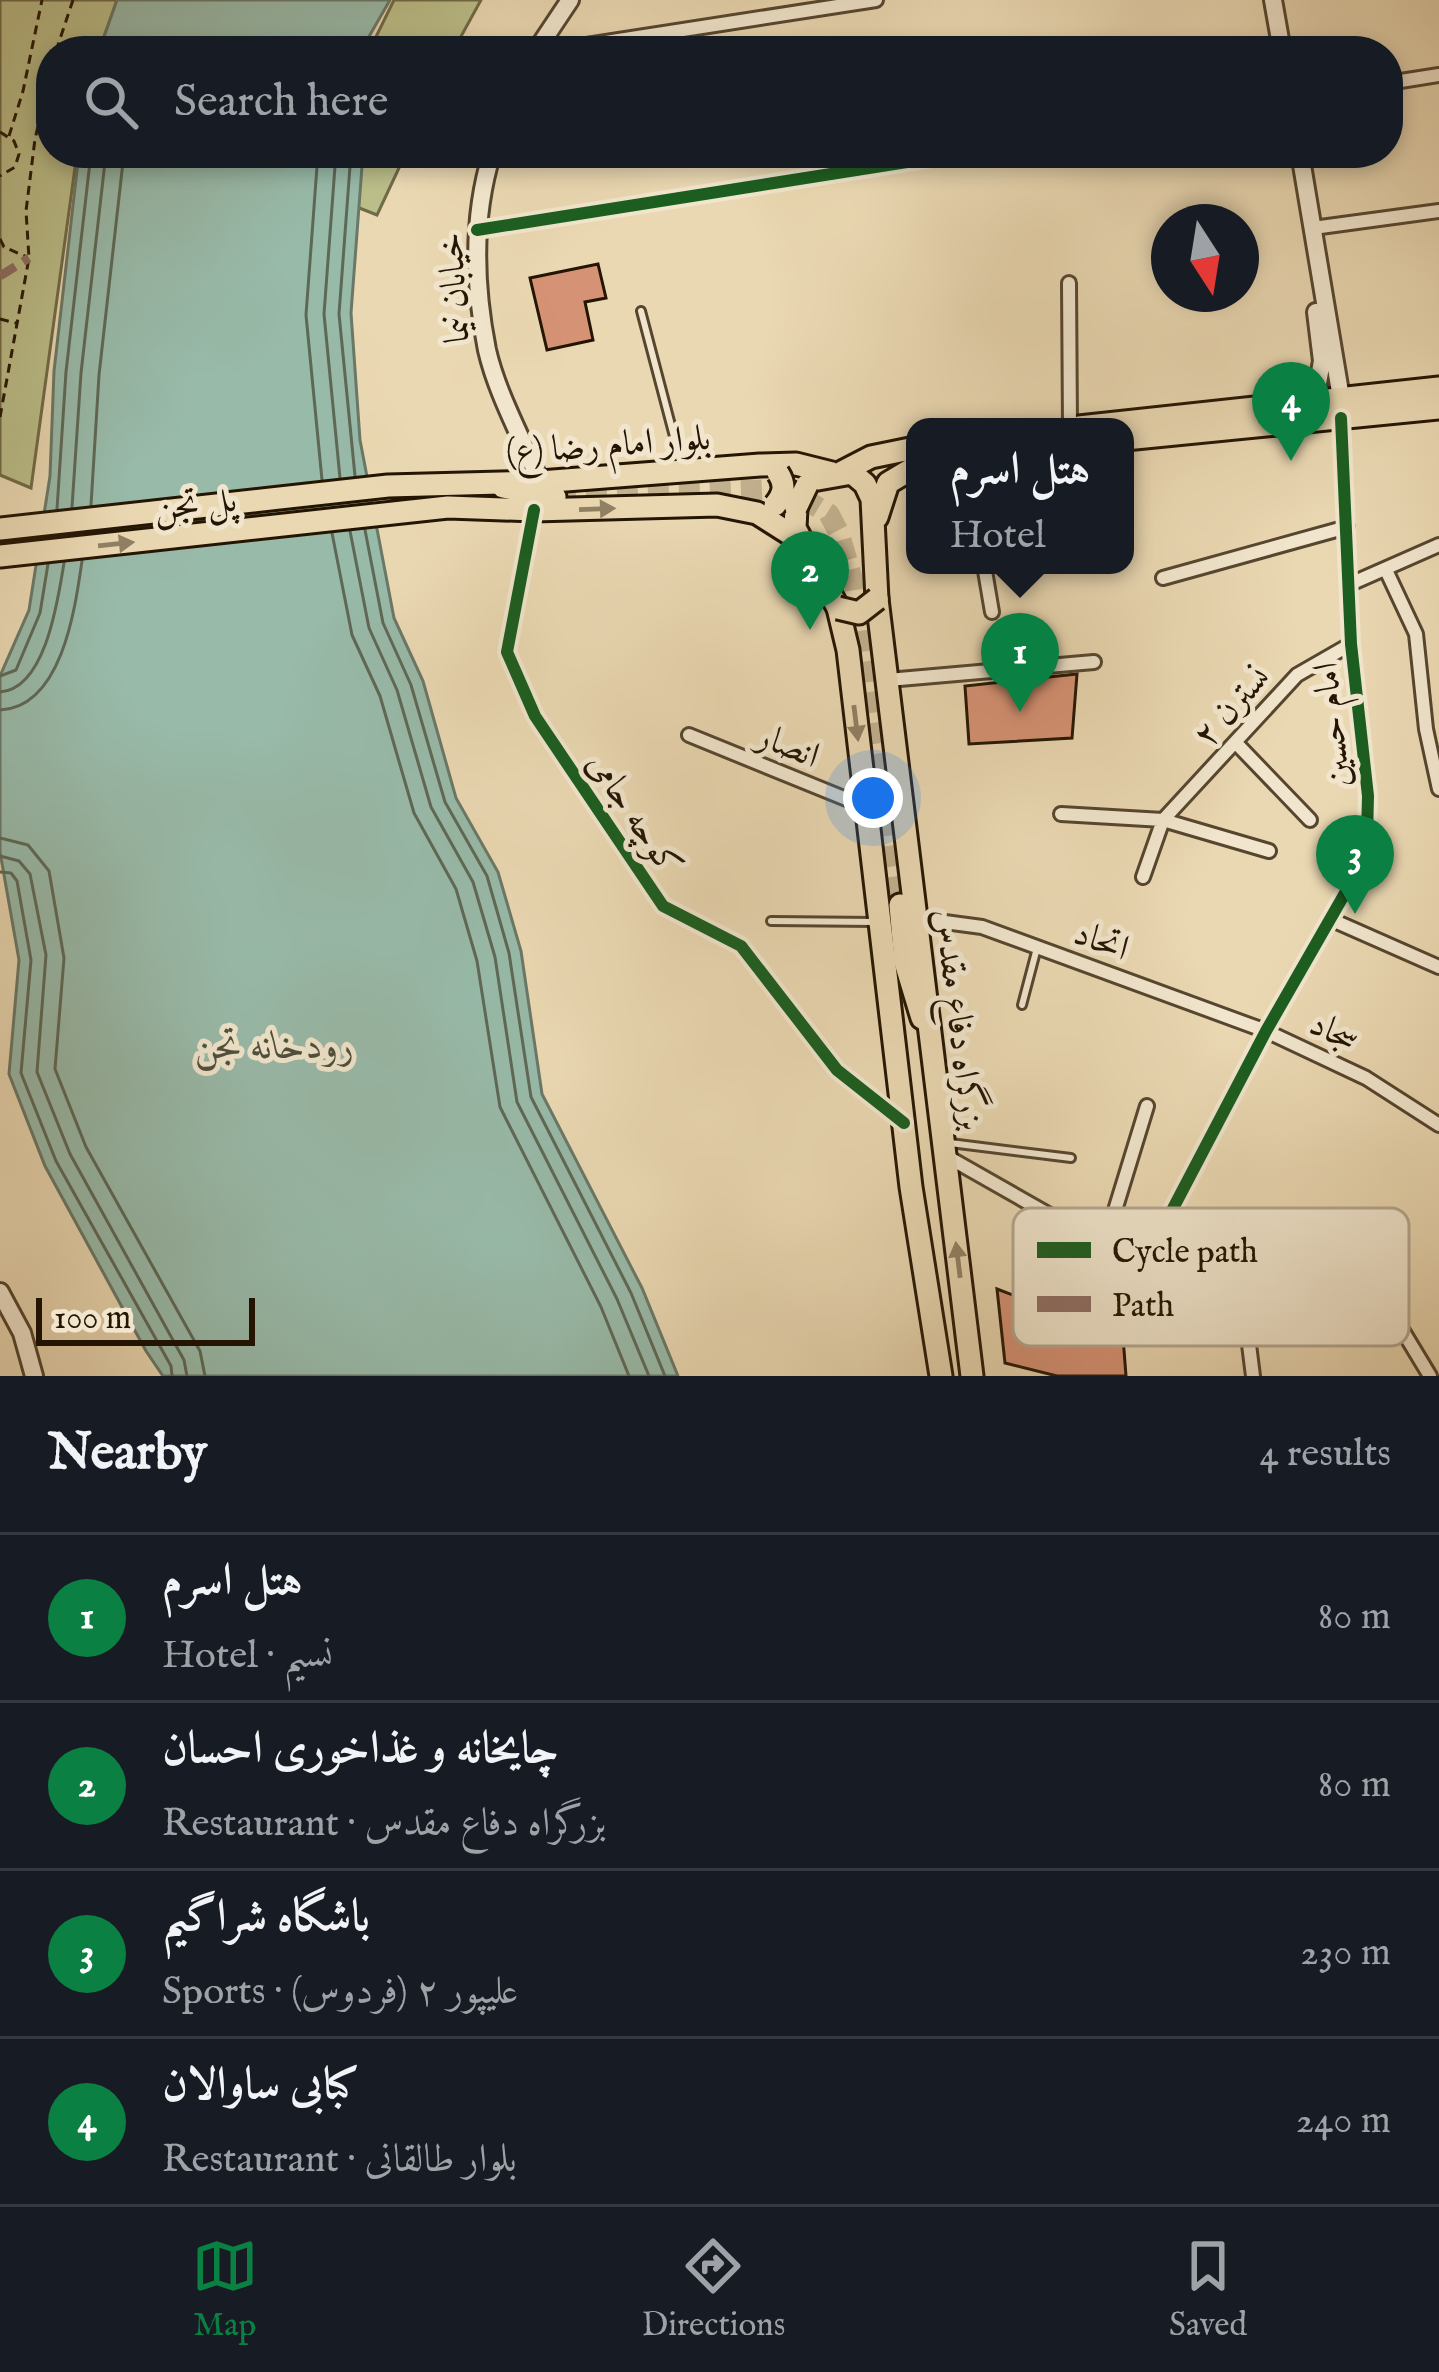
<!DOCTYPE html>
<meta charset="utf-8">
<style>
body{margin:0;font-family:"IM FELL English",Amiri,serif;background:#242831;color:#f1f3f6}
.compass{position:absolute;left:1151px;top:204px;width:108px;height:108px;border-radius:50%;background:#171b24;box-shadow:0 6px 18px #0003;rotate:168deg}
.scale{position:absolute;left:36px;bottom:30px;width:219px;box-sizing:border-box;padding-left:12px;border:6px solid #241503;border-top:0;font-size:33px;line-height:42px;white-space:nowrap;color:#241503;-webkit-text-stroke:9px #f1e6cd;paint-order:stroke}
.you{position:absolute;left:873px;top:798px;width:42px;height:42px;margin:-30px;border:9px solid #fff;border-radius:50%;background:#1a73e8;box-shadow:0 0 0 18px #1a73e833}
.badge{display:grid;place-items:center;width:78px;height:78px;border-radius:50%;background:#0b8043;color:#fff;font-size:39px;font-weight:700}
.pin{position:absolute;translate:-50% -99px;filter:drop-shadow(0 3px 6px #0008)}
.pin::after{content:'';position:absolute;top:63px;width:42px;height:36px;background:inherit;clip-path:polygon(0 0,100% 0,50% 100%)}
.popup{position:absolute;left:906px;top:418px;width:228px;height:156px;box-sizing:border-box;display:grid;place-content:center;border-radius:24px;background:#171b24;filter:drop-shadow(0 3px 9px #0005);font-size:39px;white-space:nowrap;color:#9ea1a6}
.popup b{font-size:45px;color:#f1f3f6}
.popup::after{content:'';position:absolute;left:50%;top:100%;margin-left:-24px;border:24px solid transparent;border-top-color:#171b24}
.list{margin:0;padding:0;list-style:none}
h2{display:flex;justify-content:space-between;align-items:center;height:156px;margin:0;padding:0 48px;font-size:51px}
h2 small{font-size:39px;font-weight:400;color:#9ea1a6}
.list li{display:grid;grid-template-columns:78px 1fr auto;gap:36px;align-items:center;box-sizing:border-box;height:168px;padding:0 48px;border-top:3px solid #363941}
.list b{display:block;font-size:45px;white-space:nowrap}
.list p{margin:0;font-size:39px;white-space:nowrap;color:#9ea1a6}
.list em{font-size:39px;font-style:normal;color:#9ea1a6}
.icon{flex:none;width:66px;height:66px;fill:none;stroke:currentColor;stroke-width:2;stroke-linecap:round;stroke-linejoin:round}
.map{position:relative;flex:none;width:1439px;height:1376px;overflow:hidden}
.search{position:absolute;background:#171b24;box-shadow:0 6px 18px #0003;left:36px;right:36px;top:36px;height:132px;display:flex;align-items:center;gap:30px;box-sizing:border-box;padding:0 42px;border-radius:48px;color:#9ea1a6;font-size:45px}
.sheet{height:828px;background:#171b24}
nav{display:flex;justify-content:space-around;align-items:center;box-sizing:border-box;height:168px;border-top:3px solid #363941;background:#171b24;font-size:33px;color:#9ea1a6}
nav a{display:grid;justify-items:center;gap:6px}
nav .on{color:#0b8043}
.map>svg:first-child{display:block}
</style>
<div class="map">
<svg width="1439" height="1376" viewBox="0 0 1439 1376">
<rect width="100%" height="100%" fill="#ead8b2"/>
<filter id="stains"><feTurbulence type="fractalNoise" baseFrequency=".00167" numOctaves="4"/><feColorMatrix values="0 0 0 0 .2 0 0 0 0 .09 0 0 0 0 .02 0 0 0 .5 -.17"/></filter>
<radialGradient id="worn" r=".72"><stop offset=".6" stop-color="#630" stop-opacity="0"/><stop offset="1" stop-color="#630" stop-opacity=".3"/></radialGradient>
<path fill="#bbbe89" stroke="#706a46" stroke-width="3" d="M0,0H117L99,51H51V153H77L31,488L0,475Z
M394,0H481L453,51H369Z
M329,153H406L377,215L324,194Z"/>
<path fill="#98baa9" stroke="#6a7867" stroke-width="3" d="M117,0H390L367,40L366,51H99Z
M79,153H363L351,313L360,440L394,618L423,681L456,798L498,872L521,951L542,1094L642,1288L678,1376H163L146,1351L45,1166L9,1074L19,960L0,852V676L29,610L50,476L54,371Z"/>
<g fill="none" stroke-linecap="round" stroke-linejoin="round">
<path stroke="#5e6856" stroke-width="3" d="M318,153L306,315L322,480
M336,153L324,314L340,478
M351,153L339,314L355,476
M91,505L99,375L124,153
M72,507L81,373L106,153
M57,509L66,372L91,153
M365,530L383,623L411,685L445,802L487,876L509,953L531,1097L631,1293L665,1376
M350,531L369,628L397,690L431,807L473,882L495,957L517,1102L617,1299L649,1376
M332,533L352,635L380,696L414,813L456,889L477,961L500,1107L601,1307L629,1376
M0,676L16,670L40,613L48,564
M0,692C46,689 58,599 64,563
M0,710C62,707 75,609 82,561
M0,838L28,845L49,871L64,958L55,1069L86,1147L200,1351L205,1376
M0,856L19,861L30,874L46,955L37,1072L70,1154L184,1360L187,1376
M0,872L11,873L17,881L31,960L21,1073L56,1161L171,1366L172,1376"/>
</g>
<path fill="#d69275" stroke="#241503" stroke-width="3" d="M598,264L606,298L585,302L593,340L547,350L530,278Z
M1077,674L1072,738L969,744L965,686Z
M997,1289L1123,1337L1126,1376H1057L1005,1363Z"/>
<g fill="none" stroke-linecap="round" stroke-linejoin="round">
<path stroke="#c2b18f" stroke-width="21" stroke-dasharray="21 10" stroke-linecap="butt" d="M555,497L788,489L829,514L839,533L855,588L900,905"/>
<g stroke="#56462f" stroke-width="12">
<path id="service" d="M641,311L682,467
M771,921L876,922
M1022,1005L1037,948
M950,1143L1071,1158"/>
</g>
<g stroke="#56462f" stroke-width="18">
<path id="minor" d="M548,51L876,0
M1388,83L1439,75
M1313,228L1439,211
M477,230L964,153
M1069,283L1070,427
M534,510L507,652L535,716L663,906L741,946L837,1070L904,1123
M984,565L992,612
M1386,570L1416,634L1426,729L1439,789
M1163,578L1347,527
M1348,585L1439,545
M888,680L1094,662
M689,735L866,807
M1236,743L1310,820
M1061,814L1163,820L1269,851
M1143,877L1163,820L1297,675L1351,644
M915,918L982,927L1266,1031L1366,1078L1439,1125
M1330,919L1439,967
M946,1156L1085,1235L1243,1297L1398,1323L1430,1376
M1105,1243L1147,1106
M1146,1260L1266,1031L1356,874L1367,835L1368,796L1351,644L1341,418
M1243,1297L1253,1376"/>
</g>
<g stroke="#56462f" stroke-width="22">
<path id="tertiary" d="M1273,0L1282,51
M536,51L570,0
M492,153C472,217 474,284 487,350C497,394 523,440 540,482
M1300,153L1341,398
M1291,403L1318,383L1322,361L1316,312
M0,1292L22,1333L34,1376"/>
</g>
<g stroke="#241503" stroke-width="27">
<path id="primary" d="M1079,427L1439,388
M1125,439L1439,408
M842,472L871,457L915,448
M818,479L852,473L865,484L872,499L877,599
M503,487L555,497
M877,517L888,483L915,467
M900,905L905,962L922,1018"/>
</g>
<g stroke="#241503" stroke-width="27">
<path id="trunk" d="M796,508L795,528L838,608L848,650L911,1187L941,1376
M0,529L388,486L540,482L760,465L796,464L832,473
M0,556L448,507L534,510L717,505L757,513L798,539
M877,599L972,1376"/>
</g>
<path stroke="#241503" stroke-width="3" stroke-dasharray="9 6" stroke-linecap="butt" d="M56,51L73,0
M0,132L14,141L19,154L15,167L0,176
M9,136L23,91L42,0
M0,239L4,247L27,257
M0,319L16,323
M0,417L29,258L26,211L35,139L51,70"/>
<use href="#service" stroke="#f1e6cd" stroke-width="6"/>
<use href="#minor" stroke="#f1e6cd" stroke-width="12"/>
<use href="#tertiary" stroke="#f1e6cd" stroke-width="16"/>
<use href="#primary" stroke="#ead8b2" stroke-width="21"/>
<use href="#trunk" stroke="#ead8b2" stroke-width="21"/>
<g stroke="#241503" stroke-width="27" stroke-linecap="butt">
<path id="primary-bridge" d="M775,505C784,494 786,485 778,473
M796,508L807,485
M838,608L859,613L877,599"/>
</g>
<use href="#primary-bridge" stroke="#ead8b2" stroke-width="21"/>
<path stroke="#8d6e63" stroke-width="9" stroke-dasharray="18 9" stroke-linecap="butt" d="M0,276L29,258"/>
<g stroke="#f1e6cd" stroke-width="20">
<path id="cycleway" d="M477,230L964,153
M534,510L507,652L535,716L663,906L741,946L837,1070L904,1123
M1146,1260L1266,1031L1356,874L1367,835L1368,796L1351,644L1341,418"/>
</g>
<use href="#cycleway" stroke="#1b5e20" stroke-width="12"/>
</g>
<defs><path id="oneway-solid" d="M-6-.8H1V-3.2L6.5 0L1 3.2V.8H-6Z" transform="scale(3)"/></defs>
<g fill="#918063">
<use href="#oneway-solid" transform="translate(597 509) rotate(-2)"/>
<use href="#oneway-solid" transform="translate(116 544) rotate(-6)"/>
<use href="#oneway-solid" transform="translate(856 723) rotate(83)"/>
<use href="#oneway-solid" transform="translate(958 1260) rotate(-97)"/>
</g>
<g text-anchor="middle" stroke-width="10" stroke-linejoin="round" paint-order="stroke">
<g font-size="36" fill="#241503" stroke="#f1e6cd">
<text transform="translate(452 288) rotate(-94)" y="13">خیابان نیما</text>
<text transform="translate(608 443) rotate(-4)" y="13">بلوار امام رضا (ع)</text>
<text transform="translate(195 502) rotate(-6)" y="13">پل تجن</text>
<text transform="translate(1230 705) rotate(-48)" y="13">نسترن ۲</text>
<text transform="translate(1330 725) rotate(-96)" y="13">امام حسین</text>
<text transform="translate(789 744) rotate(22)" y="13">انصار</text>
<text transform="translate(636 813) rotate(56)" y="13">کوچه جامی</text>
<text transform="translate(1102 939) rotate(20)" y="13">اتحاد</text>
<text transform="translate(961 1019) rotate(83)" y="13">بزرگراه دفاع مقدس</text>
<text transform="translate(1335 1030) rotate(25)" y="13">سجاد</text>
</g>
<g font-size="39" font-style="italic" fill="#4d4f3d" stroke="#f1e6cd">
<text x="274" y="1058">رودخانه تجن</text>
</g>
</g>
<rect x="1013" y="1208" width="396" height="138" rx="18" fill="#f1e6cd" stroke="#b4a790" stroke-width="3"/>
<rect x="1037" y="1242" width="54" height="16" fill="#1b5e20"/>
<rect x="1037" y="1296" width="54" height="16" fill="#8d6e63"/>
<g font-size="33" fill="#241503">
<text x="1112" y="1262">Cycle path</text>
<text x="1112" y="1316">Path</text>
</g>
<rect width="100%" height="100%" filter="url(#stains)"/>
<rect width="100%" height="100%" fill="url(#worn)"/>
</svg>
<svg class="compass" viewBox="-18 -18 36 36"><path d="M0-13l5 13h-10z" fill="#e53935"/><path d="M0 13l5-13h-10z" fill="#9ea1a6"/></svg>
<div class="scale">100 m</div>
<div class="you"></div>
<div class="pin badge" style="left:1020px;top:712px">1</div>
<div class="popup"><b>هتل اسرم</b>Hotel</div>
<div class="pin badge" style="left:810px;top:630px">2</div>
<div class="pin badge" style="left:1355px;top:914px">3</div>
<div class="pin badge" style="left:1291px;top:461px">4</div>
<div class="search"><svg class="icon" aria-label="search" viewBox="0 0 24 24"><circle cx="10" cy="10" r="6"/><path d="M15 15l6 6"/></svg>Search here</div>
</div>
<section class="sheet">
<h2>Nearby<small>4 results</small></h2>
<ul class="list">
<li><span class="badge">1</span><div><b>هتل اسرم</b><p>Hotel · نسیم</p></div><em>80 m</em></li>
<li><span class="badge">2</span><div><b>چایخانه و غذاخوری احسان</b><p>Restaurant · بزرگراه دفاع مقدس</p></div><em>80 m</em></li>
<li><span class="badge">3</span><div><b>باشگاه شراگیم</b><p>Sports · علیپور ۲ (فردوس)</p></div><em>230 m</em></li>
<li><span class="badge">4</span><div><b>کبابی ساوالان</b><p>Restaurant · بلوار طالقانی</p></div><em>240 m</em></li>
</ul>
</section>
<nav>
<a class="on"><svg class="icon" aria-label="map" viewBox="0 0 24 24"><path d="M3 6l6-2 6 2 6-2v14l-6 2-6-2-6 2zM9 4v14M15 6v14"/></svg>Map</a>
<a><svg class="icon" aria-label="directions" viewBox="0 0 24 24"><path d="M12 3l9 9-9 9-9-9zM9 14v-3h6M13 9l2 2-2 2"/></svg>Directions</a>
<a><svg class="icon" aria-label="saved" viewBox="0 0 24 24"><path d="M7 4h10v16l-5-4-5 4z"/></svg>Saved</a>
</nav>
